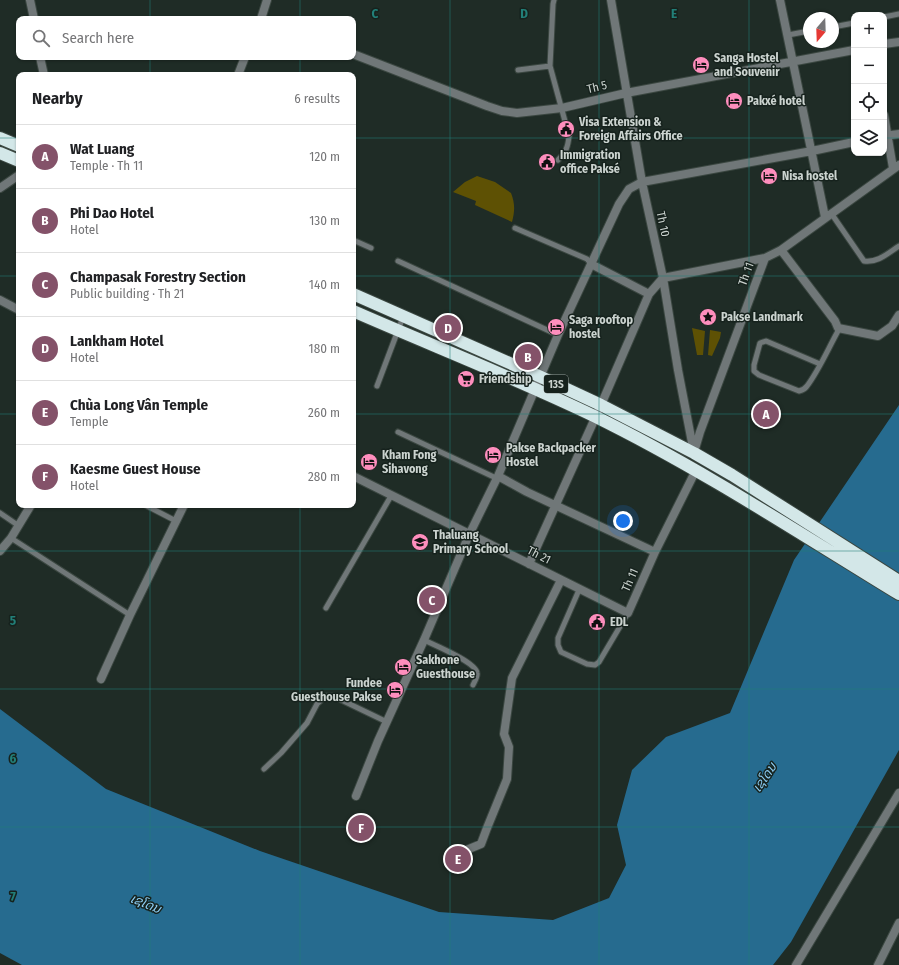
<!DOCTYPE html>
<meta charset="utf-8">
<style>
body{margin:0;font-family:"Fira Sans Condensed","Noto Sans Lao",sans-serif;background:#f2f2f2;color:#202124}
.controls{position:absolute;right:12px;top:12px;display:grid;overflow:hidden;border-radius:8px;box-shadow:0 1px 3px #0004}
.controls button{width:36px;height:36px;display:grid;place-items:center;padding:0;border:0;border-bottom:1px solid #e0e0e0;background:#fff;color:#202124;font:20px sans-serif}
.compass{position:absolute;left:803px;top:12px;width:36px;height:36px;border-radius:50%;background:#fff;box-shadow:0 1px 3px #0004;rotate:199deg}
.you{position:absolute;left:623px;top:521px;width:14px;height:14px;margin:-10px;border:3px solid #fff;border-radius:50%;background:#1a73e8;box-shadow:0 0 0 6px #1a73e833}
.badge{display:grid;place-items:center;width:26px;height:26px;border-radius:50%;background:#845269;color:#fff;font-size:13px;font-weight:700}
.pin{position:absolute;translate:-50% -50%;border:2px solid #fff;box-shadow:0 1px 4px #0006}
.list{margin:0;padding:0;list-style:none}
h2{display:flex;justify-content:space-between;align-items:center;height:52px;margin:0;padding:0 16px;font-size:17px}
h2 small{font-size:13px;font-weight:400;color:#757577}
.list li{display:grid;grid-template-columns:26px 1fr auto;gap:12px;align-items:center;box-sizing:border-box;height:64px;padding:0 16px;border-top:1px solid #e0e0e0}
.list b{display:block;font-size:15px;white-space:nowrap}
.list p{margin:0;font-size:13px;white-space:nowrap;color:#757577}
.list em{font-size:13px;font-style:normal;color:#757577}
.icon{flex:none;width:22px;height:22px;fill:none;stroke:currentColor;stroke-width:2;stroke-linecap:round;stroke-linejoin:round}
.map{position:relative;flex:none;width:899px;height:965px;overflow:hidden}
.search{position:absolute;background:#fff;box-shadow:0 1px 3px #0004;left:16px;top:16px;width:340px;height:44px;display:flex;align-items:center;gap:10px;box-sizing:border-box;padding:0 14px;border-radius:8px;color:#757577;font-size:15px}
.panel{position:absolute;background:#fff;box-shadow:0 1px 3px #0004;left:16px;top:72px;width:340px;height:436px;border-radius:8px}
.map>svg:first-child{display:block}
</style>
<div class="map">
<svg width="899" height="965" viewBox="0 0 899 965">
<rect width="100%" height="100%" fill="#1f2c26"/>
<path fill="#5e5104" d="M477,176L495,182L511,193C515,203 515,211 512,222L475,205L476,201L453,192L465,182Z
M692,328L705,331L703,355H697Z
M710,330L721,332L720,338L712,356L708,355Z"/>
<path fill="#266b8f" d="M899,405V750L791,942L773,965H22L0,953V709L106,789L260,851L439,912L553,920L609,898L626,865L617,825L632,770L666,737L730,713L794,560Z"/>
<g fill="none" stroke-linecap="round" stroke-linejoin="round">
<g stroke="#3b4741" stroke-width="7">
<path id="lane" d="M884,17L899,14
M833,27L854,23
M788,35L809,31
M550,66L569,136C568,147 566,152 558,160
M518,70L550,66L553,4L554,0
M831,213L864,261C878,263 888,253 899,246
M515,228L587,259L591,264
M353,240L371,248
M398,261L558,335
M820,364L766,341L760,343L754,365V371L759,375L799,391C803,390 805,389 807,386C819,370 828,349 838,331V328
M377,386L403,317
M398,432L496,478
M145,505L176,521
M0,513L19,526
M11,538L130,615
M579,590L558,638V645L561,652L587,664L595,665L599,662L628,613
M326,608L391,496
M424,640C434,645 476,662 477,673C478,677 474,682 473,685
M264,769L281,753L307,723L317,704L326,696H333L387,722"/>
</g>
<g stroke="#3b4741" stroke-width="10">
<path id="street" d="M30,0L34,19
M611,0L642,182L663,278L678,370L694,453
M780,0L825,217
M261,19L267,0
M884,44L899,42
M353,54L487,106L502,111L517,113L562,108L626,93L854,50
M40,57L44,75
M238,75L245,57
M884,115L893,168
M884,136L899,134
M0,188L19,175
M781,250L835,321L838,328L878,336L892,326L899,315
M591,264L649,294
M0,300L19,310
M694,452L700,432L765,258L781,250L899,165
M353,476L628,613L655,552L696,470
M498,476L527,492L655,552
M0,551L11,538L31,505
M529,564L601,405L649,294L663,278L765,258
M101,679L130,615L184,505
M356,796L378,741L424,640L469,535L498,476L558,335L619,204L629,189L642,182L812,151L854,142
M464,851L481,844L487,828L507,779L509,747L504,734L512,678L561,580
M796,965L899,793
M878,965L899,923"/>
</g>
<g stroke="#3b4741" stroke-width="14">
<path id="highway" d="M0,138L19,146
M0,153L19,161
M353,294L541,377L601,405L694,453L732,475L899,581
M353,311C433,346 515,378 594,416C700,468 799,533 899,594"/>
</g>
<use href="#lane" stroke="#707778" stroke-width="5"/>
<use href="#street" stroke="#707778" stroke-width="8"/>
<use href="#highway" stroke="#d3e7e8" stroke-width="12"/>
</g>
<path fill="none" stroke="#227f78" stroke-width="1" stroke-opacity="0.55" d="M150,0V19M300,0V19M450,0V965M599,0V965M749,0V965M150,57V75M300,57V75M0,138H19M353,138H854M884,138H899M0,276H19M353,276H899M0,414H19M353,414H899M150,505V965M300,505V965M0,551H899M0,689H899M0,827H899"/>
<defs>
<g id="hotel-disc" transform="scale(0.9)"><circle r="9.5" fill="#fe8ebd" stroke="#16221d"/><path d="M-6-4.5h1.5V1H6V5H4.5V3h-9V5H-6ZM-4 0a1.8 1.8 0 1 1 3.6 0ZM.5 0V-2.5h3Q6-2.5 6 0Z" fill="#111"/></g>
<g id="civic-disc" transform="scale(0.9)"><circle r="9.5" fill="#fe8ebd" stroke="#16221d"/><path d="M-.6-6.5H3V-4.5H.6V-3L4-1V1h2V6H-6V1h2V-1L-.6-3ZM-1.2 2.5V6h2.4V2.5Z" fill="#111"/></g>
<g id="sight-disc" transform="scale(0.9)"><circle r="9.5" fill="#fe8ebd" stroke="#16221d"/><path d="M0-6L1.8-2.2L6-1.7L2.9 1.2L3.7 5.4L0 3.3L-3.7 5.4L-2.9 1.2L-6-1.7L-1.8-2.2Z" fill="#111"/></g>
<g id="supermarket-disc" transform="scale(0.9)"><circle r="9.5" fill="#fe8ebd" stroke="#16221d"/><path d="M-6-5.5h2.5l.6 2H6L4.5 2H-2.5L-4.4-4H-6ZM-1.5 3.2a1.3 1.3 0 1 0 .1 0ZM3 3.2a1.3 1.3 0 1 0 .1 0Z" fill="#111"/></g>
<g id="school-disc" transform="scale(0.9)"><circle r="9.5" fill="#fe8ebd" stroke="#16221d"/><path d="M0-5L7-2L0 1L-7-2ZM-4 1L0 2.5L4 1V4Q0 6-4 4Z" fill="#111"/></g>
</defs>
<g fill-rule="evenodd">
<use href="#hotel-disc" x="701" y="65"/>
<use href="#hotel-disc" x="734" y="101"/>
<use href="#civic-disc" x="566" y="129"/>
<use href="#civic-disc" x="547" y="162"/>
<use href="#hotel-disc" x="769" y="176"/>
<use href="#sight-disc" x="708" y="317"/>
<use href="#hotel-disc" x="556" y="327"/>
<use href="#supermarket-disc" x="466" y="379"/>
<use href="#hotel-disc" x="493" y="455"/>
<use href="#hotel-disc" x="369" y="462"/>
<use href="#school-disc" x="420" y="542"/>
<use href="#civic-disc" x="597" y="622"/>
<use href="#hotel-disc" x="403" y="667"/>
<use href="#hotel-disc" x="395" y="690"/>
</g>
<g text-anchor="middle" stroke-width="3" stroke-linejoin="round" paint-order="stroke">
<rect fill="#16221d" stroke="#959e9a" stroke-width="1" x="544" y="375" width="24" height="18" rx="3"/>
<g font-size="11" font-weight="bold" fill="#cbd3cf">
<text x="556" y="388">13S</text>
</g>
<g font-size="12" font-weight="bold" fill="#cbd3cf" stroke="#16221d" text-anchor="start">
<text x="714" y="62">Sanga Hostel<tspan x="714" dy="14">and Souvenir</tspan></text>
<text x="747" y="105">Pakxé hotel</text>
<text x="579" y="126">Visa Extension &amp;<tspan x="579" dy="14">Foreign Affairs Office</tspan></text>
<text x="560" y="159">Immigration<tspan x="560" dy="14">office Paksé</tspan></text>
<text x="782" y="180">Nisa hostel</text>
<text x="721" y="321">Pakse Landmark</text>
<text x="569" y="324">Saga rooftop<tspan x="569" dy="14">hostel</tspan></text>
<text x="479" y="383">Friendship</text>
<text x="506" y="452">Pakse Backpacker<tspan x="506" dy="14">Hostel</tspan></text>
<text x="382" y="459">Kham Fong<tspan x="382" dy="14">Sihavong</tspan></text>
<text x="433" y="539">Thaluang<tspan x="433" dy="14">Primary School</tspan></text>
<text x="610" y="626">EDL</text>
<text x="416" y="664">Sakhone<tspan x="416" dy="14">Guesthouse</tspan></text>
<text x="382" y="687" text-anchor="end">Fundee<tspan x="382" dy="14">Guesthouse Pakse</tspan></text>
</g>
<g font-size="12" fill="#cbd3cf" stroke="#16221d">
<text transform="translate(597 87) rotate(-13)" y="4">Th 5</text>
<text transform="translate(663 224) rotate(78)" y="4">Th 10</text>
<text transform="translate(746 274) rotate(-70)" y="4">Th 11</text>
<text transform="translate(539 555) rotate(27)" y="4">Th 21</text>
<text transform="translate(630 580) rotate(-66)" y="4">Th 11</text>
</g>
<g font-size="13" font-style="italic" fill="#8cccf2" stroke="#16221d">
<text transform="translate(764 777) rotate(-56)" y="5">ເຊໂດນ</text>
<text transform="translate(146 903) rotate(22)" y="5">ເຊໂດນ</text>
</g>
</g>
<g font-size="13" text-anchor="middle" font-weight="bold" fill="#227f78" stroke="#16221d" stroke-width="3" stroke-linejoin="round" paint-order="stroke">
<text x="375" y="18">C</text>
<text x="524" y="18">D</text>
<text x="674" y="18">E</text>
<text x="13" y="625">5</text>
<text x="13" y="763">6</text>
<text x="13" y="901">7</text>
</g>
</svg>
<div class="controls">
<button>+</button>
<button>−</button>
<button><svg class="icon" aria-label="locate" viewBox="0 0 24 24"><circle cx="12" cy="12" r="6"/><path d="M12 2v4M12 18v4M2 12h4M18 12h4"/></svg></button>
<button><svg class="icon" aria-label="layers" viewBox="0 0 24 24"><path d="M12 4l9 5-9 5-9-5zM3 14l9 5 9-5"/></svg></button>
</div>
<svg class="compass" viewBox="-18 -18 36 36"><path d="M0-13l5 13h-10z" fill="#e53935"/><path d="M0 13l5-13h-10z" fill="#757577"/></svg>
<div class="you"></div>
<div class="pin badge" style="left:766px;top:414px">A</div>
<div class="pin badge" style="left:528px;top:357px">B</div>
<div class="pin badge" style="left:432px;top:600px">C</div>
<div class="pin badge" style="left:448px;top:328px">D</div>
<div class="pin badge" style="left:458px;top:859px">E</div>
<div class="pin badge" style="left:361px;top:828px">F</div>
<div class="search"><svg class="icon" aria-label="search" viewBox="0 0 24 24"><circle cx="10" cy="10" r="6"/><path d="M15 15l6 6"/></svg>Search here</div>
<section class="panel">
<h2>Nearby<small>6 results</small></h2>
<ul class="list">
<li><span class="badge">A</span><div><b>Wat Luang</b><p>Temple · Th 11</p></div><em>120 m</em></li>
<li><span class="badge">B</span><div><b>Phi Dao Hotel</b><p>Hotel</p></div><em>130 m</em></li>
<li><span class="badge">C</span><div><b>Champasak Forestry Section</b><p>Public building · Th 21</p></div><em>140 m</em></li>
<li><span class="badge">D</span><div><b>Lankham Hotel</b><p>Hotel</p></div><em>180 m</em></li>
<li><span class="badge">E</span><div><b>Chùa Long Vân Temple</b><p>Temple</p></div><em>260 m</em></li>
<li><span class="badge">F</span><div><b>Kaesme Guest House</b><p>Hotel</p></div><em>280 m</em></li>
</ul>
</section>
</div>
